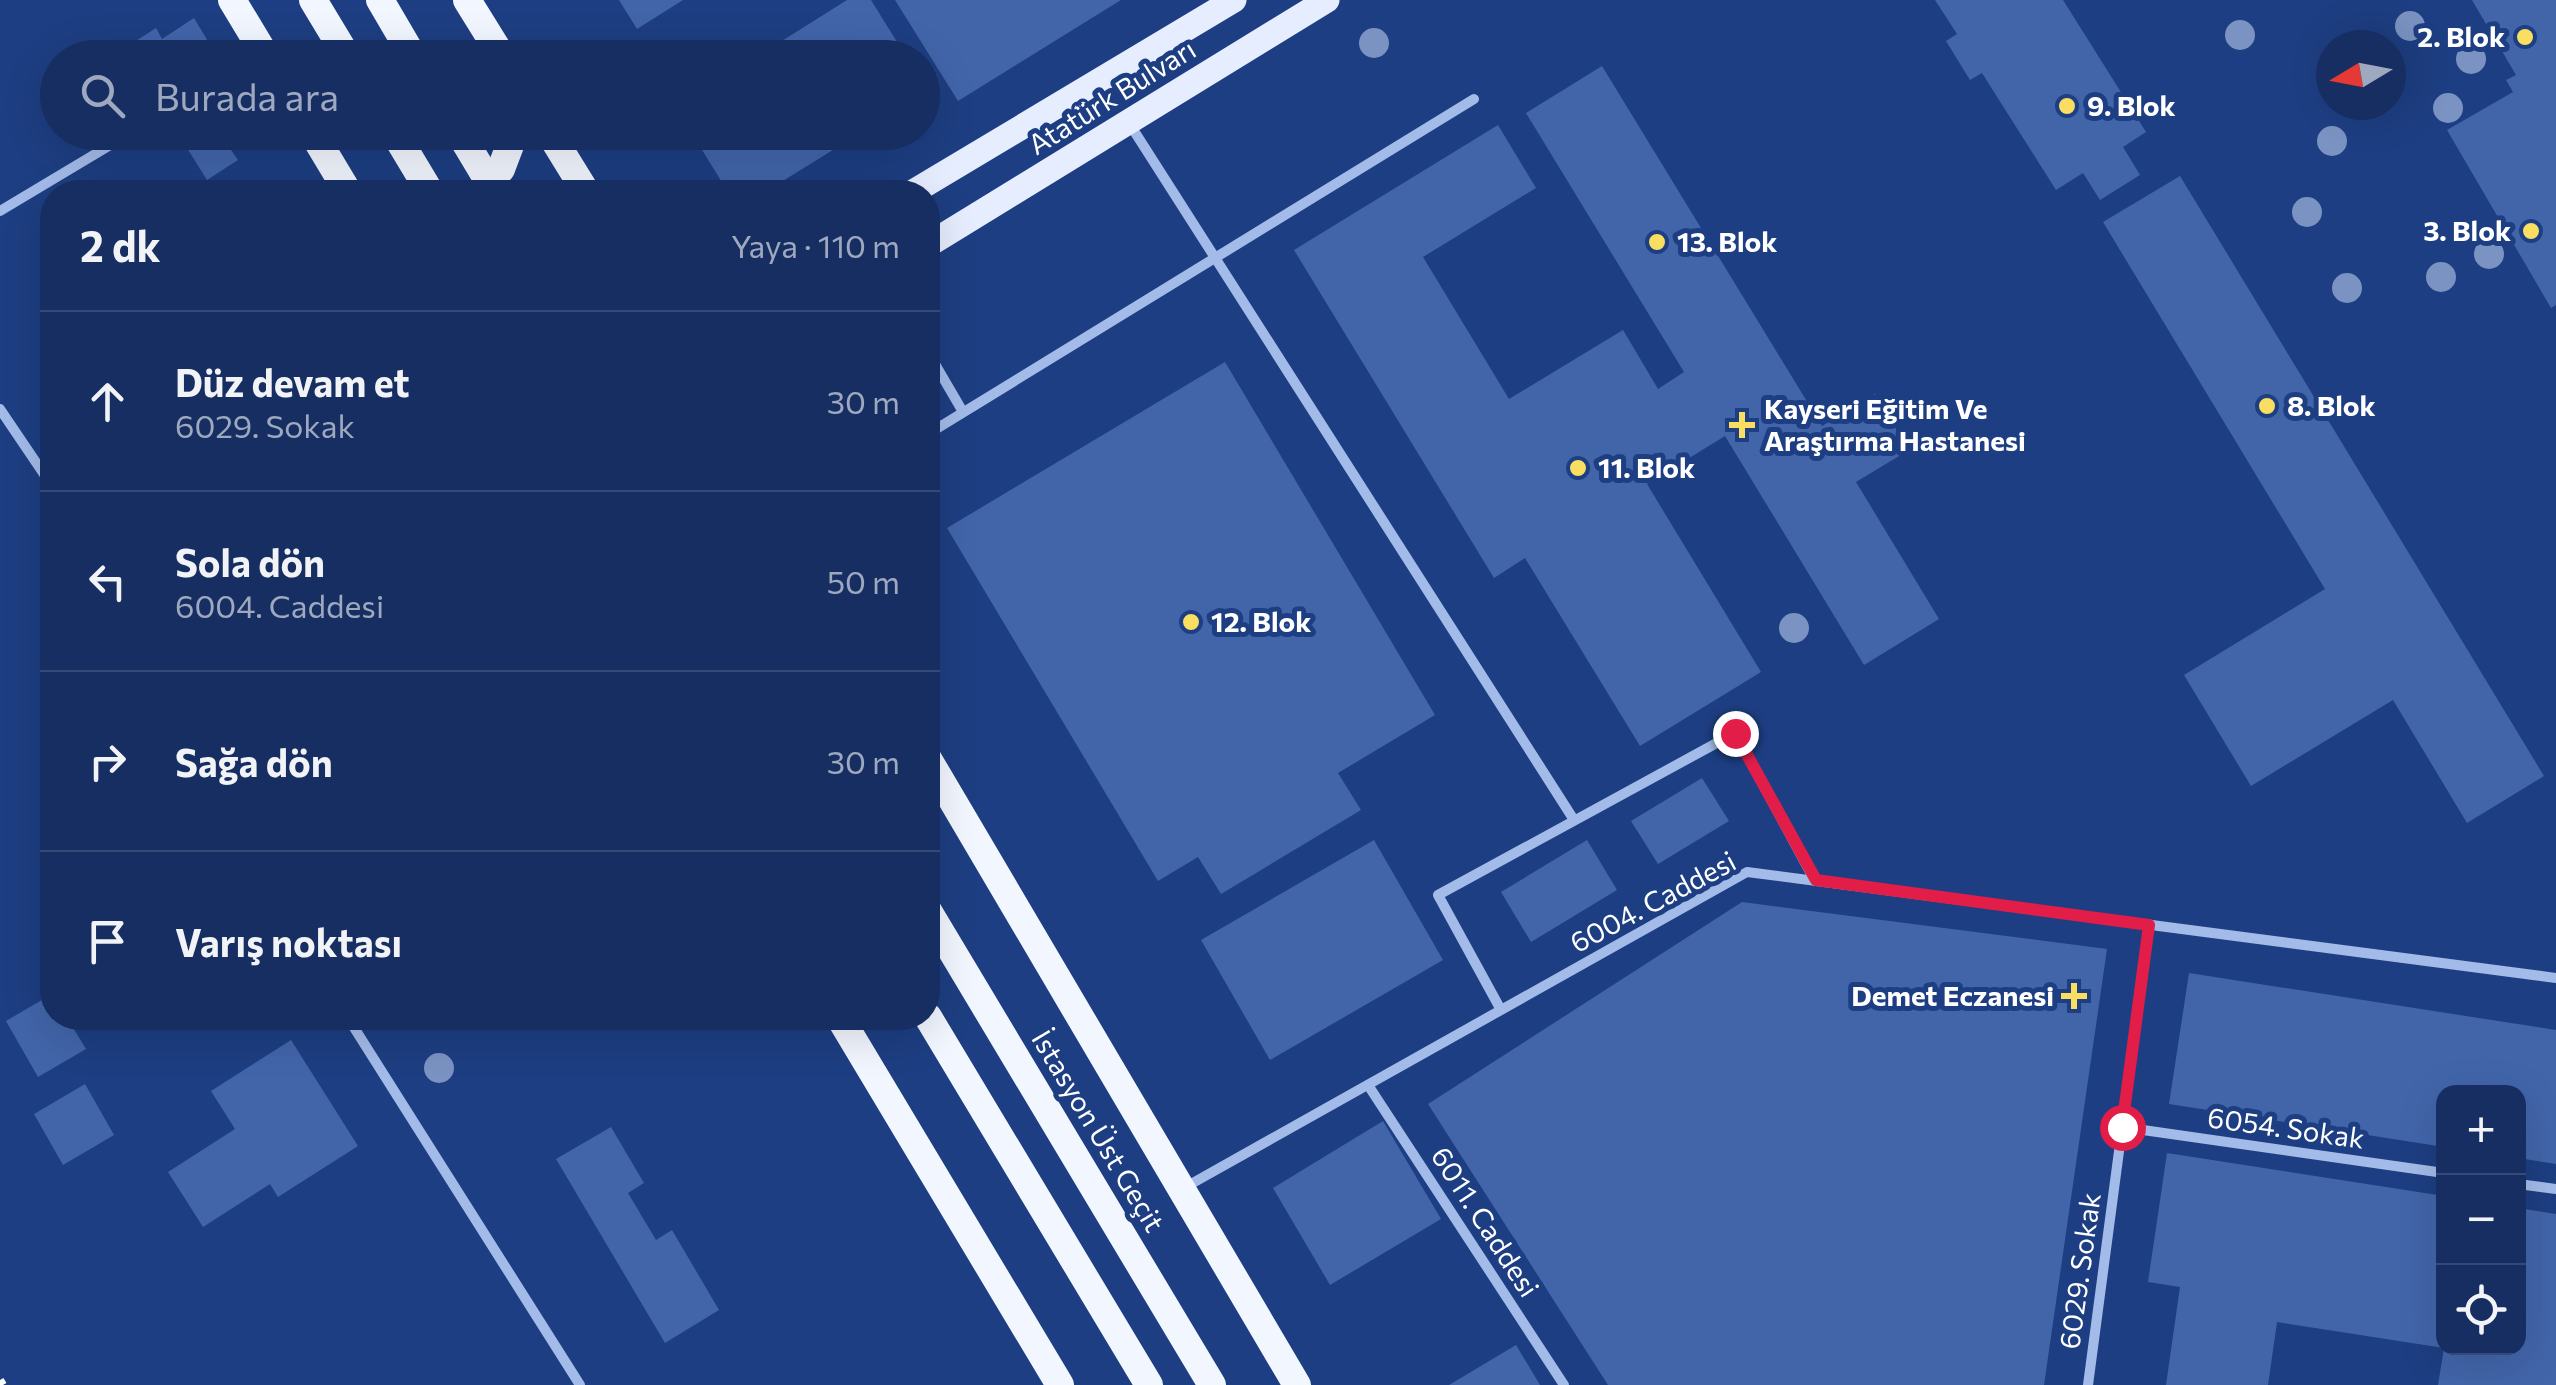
<!DOCTYPE html>
<html lang="tr">
<meta charset="utf-8">
<style>
body{margin:0;font-family:Commissioner,sans-serif;background:#1f3668;color:#f1f3f6}
.controls{position:absolute;right:30px;bottom:30px;display:grid;overflow:hidden;border-radius:20px;box-shadow:0 10px 40px #0002}
.controls button{width:90px;height:90px;display:grid;place-items:center;padding:0;border:0;border-bottom:2px solid #354a77;background:#162e62;color:#f1f3f6;font:50px sans-serif}
.compass{position:absolute;left:2316px;top:30px;width:90px;height:90px;border-radius:50%;background:#162e62;box-shadow:0 10px 40px #0002;rotate:260deg}
.stop{position:absolute;width:30px;height:30px;margin:-22px;border:8px solid #e11d48;border-radius:50%;background:#fff}
.stop.end{background:#e11d48;border-color:#fff;box-shadow:0 2px 10px #0008}
.list{margin:0;padding:0;list-style:none}
h2{display:flex;justify-content:space-between;align-items:center;height:130px;margin:0;padding:0 40px;font-size:42px}
h2 small{font-size:32px;font-weight:400;color:#9ea8be}
.list li{display:grid;grid-template-columns:65px 1fr auto;gap:30px;align-items:center;box-sizing:border-box;height:180px;padding:0 40px;border-top:2px solid #354a77}
.list b{display:block;font-size:38px;white-space:nowrap}
.list p{margin:0;font-size:32px;white-space:nowrap;color:#9ea8be}
.list em{font-size:32px;font-style:normal;color:#9ea8be}
.icon{flex:none;width:55px;height:55px;fill:none;stroke:currentColor;stroke-width:2;stroke-linecap:round;stroke-linejoin:round}
.map{position:relative;flex:none;width:2556px;height:1385px;overflow:hidden}
.search{position:absolute;background:#162e62;box-shadow:0 10px 40px #0002;left:40px;top:40px;width:900px;height:110px;display:flex;align-items:center;gap:25px;box-sizing:border-box;padding:0 35px;border-radius:55px;color:#9ea8be;font-size:38px}
.panel{position:absolute;background:#162e62;box-shadow:0 10px 40px #0002;left:40px;top:180px;width:900px;height:850px;border-radius:40px}
.map>svg:first-child{display:block}
</style>
<div class="map">
<svg width="2556" height="1385" viewBox="0 0 2556 1385">
<rect width="100%" height="100%" fill="#1d3e82"/>
<path fill="#4265aa" d="M619,0H683L637,29Z
M847,0H871L907,58H755Z
M895,0H1121L958,101Z
M1935,0H2063L2146,132L2123,147L2140,175L2100,200L2083,173L2056,190L1982,73L1970,80L1946,41L1957,34Z
M2472,0H2556V305L2551,308L2447,130L2513,92L2506,80L2516,75Z
M194,18L218,58H131L125,48L156,28L162,39Z
M1602,66L1822,426L1875,394L1909,450L1856,482L1939,619L1864,665L1725,436L1647,484L1761,672L1640,746L1525,558L1494,578L1294,250L1498,125L1536,188L1423,257L1509,399L1623,330L1658,389L1684,372L1526,113Z
M187,132H259L231,150L238,160L207,180L182,140Z
M691,132H862L765,192H728Z
M2180,176L2544,776L2467,823L2393,700L2251,786L2184,675L2325,589L2103,222Z
M1225,362L1435,715L1338,773L1361,810L1221,894L1198,857L1158,881L947,528Z
M1702,778L1729,821L1658,864L1631,821Z
M1374,840L1443,960L1270,1060L1201,940Z
M1587,840L1617,890L1531,942L1501,892Z
M1742,902L2107,949L2044,1385H1608L1428,1104Z
M2189,973L2556,1030V1164L2518,1158V1092H2444V1147L2169,1104Z
M52,994V1018H67L86,1049L38,1077L6,1021Z
M291,1040L358,1146L278,1197L270,1184L203,1227L168,1172L235,1129L211,1091Z
M85,1084L114,1135L63,1165L34,1114Z
M1383,1121L1441,1219L1330,1285L1273,1188Z
M611,1127L644,1183L628,1193L656,1240L672,1230L719,1310L665,1343L556,1159Z
M2167,1153L2444,1196V1348L2277,1322L2268,1385H2166L2180,1287L2148,1282Z
M2518,1208L2556,1214V1385H2438L2444,1348H2518Z
M1516,1345L1540,1385H1449Z"/>
<g fill="none" stroke-linecap="round" stroke-linejoin="round">
<path stroke="#a3bbe9" stroke-width="10" d="M1129,123L1574,820
M0,211L122,138
M928,352L963,412
M0,409L52,486
M928,434L1474,99
M52,642L45,687L52,729
M1501,1010L1438,895L1735,733L1815,881
M348,1018L580,1385
M1368,1085L1564,1385
M2122,1127L2444,1173
M2518,1184L2556,1189
M1182,1189L1747,872L2556,978
M2088,1385L2149,925"/>
<path stroke="#e6edfe" stroke-width="25" d="M913,192L1234,0
M928,245L1327,0"/>
<path stroke="#f2f6fe" stroke-width="28" d="M232,0L267,58
M313,0L348,58
M380,0L414,58
M467,0L503,58
M312,132L348,192
M394,132L430,192
M549,132L586,192
M480,192L501,169L515,132
M928,759L1297,1385
M928,911L1212,1385
M928,1017L1149,1385
M840,1018L1060,1385"/>
<path stroke="#fff" stroke-width="8" stroke-dasharray="18 8" stroke-linecap="butt" d="M0,1380L3,1385"/>
<path stroke="#f2f6fe" stroke-width="28" d="M459,132L495,192"/>
</g>
<g fill="#7a93c2">
<circle cx="2410" cy="26" r="15"/>
<circle cx="2240" cy="35" r="15"/>
<circle cx="1374" cy="43" r="15"/>
<circle cx="2471" cy="59" r="15"/>
<circle cx="2448" cy="108" r="15"/>
<circle cx="2332" cy="141" r="15"/>
<circle cx="2307" cy="212" r="15"/>
<circle cx="2489" cy="254" r="15"/>
<circle cx="2441" cy="277" r="15"/>
<circle cx="2347" cy="288" r="15"/>
<circle cx="1794" cy="628" r="15"/>
<circle cx="439" cy="1068" r="15"/>
</g>
<g fill="none" stroke-linecap="round" stroke-linejoin="round">
<path stroke="#e11d48" stroke-width="12" d="M1735,733L1816,880L2149,925L2122,1127"/>
</g>
<g fill="#f9de62" stroke="#1d3e82" stroke-width="4">
<circle cx="2525" cy="37" r="10"/>
<circle cx="2067" cy="106" r="10"/>
<circle cx="2531" cy="231" r="10"/>
<circle cx="1657" cy="242" r="10"/>
<circle cx="2267" cy="406" r="10"/>
<path d="M1737 410h10v10h10v10h-10v10h-10v-10h-10v-10h10z"/>
<circle cx="1578" cy="468" r="10"/>
<circle cx="1191" cy="622" r="10"/>
<path d="M2069 981h10v10h10v10h-10v10h-10v-10h-10v-10h10z"/>
</g>
<g text-anchor="middle" stroke-width="10" stroke-linejoin="round" paint-order="stroke">
<g font-size="28" font-weight="bold" fill="#fff" stroke="#1d3e82" text-anchor="start">
<text x="2505" y="47" text-anchor="end">2. Blok</text>
<text x="2087" y="116">9. Blok</text>
<text x="2511" y="241" text-anchor="end">3. Blok</text>
<text x="1677" y="252">13. Blok</text>
<text x="2287" y="416">8. Blok</text>
<text x="1764" y="419">Kayseri Eğitim Ve<tspan x="1764" dy="32">Araştırma Hastanesi</tspan></text>
<text x="1598" y="478">11. Blok</text>
<text x="1211" y="632">12. Blok</text>
<text x="2054" y="1006" text-anchor="end">Demet Eczanesi</text>
</g>
<g font-size="28" fill="#fff" stroke="#1d3e82">
<text transform="translate(1112 97) rotate(-32)" y="10">Atatürk Bulvarı</text>
<text transform="translate(1653 902) rotate(-28)" y="10">6004. Caddesi</text>
<text transform="translate(2286 1128) rotate(8)" y="10">6054. Sokak</text>
<text transform="translate(1098 1131) rotate(59)" y="10">İstasyon Üst Geçit</text>
<text transform="translate(1485 1222) rotate(57)" y="10">6011. Caddesi</text>
<text transform="translate(2080 1271) rotate(-82)" y="10">6029. Sokak</text>
</g>
</g>
</svg>
<div class="controls">
<button>+</button>
<button>−</button>
<button><svg class="icon" aria-label="locate" viewBox="0 0 24 24"><circle cx="12" cy="12" r="6"/><path d="M12 2v4M12 18v4M2 12h4M18 12h4"/></svg></button>
</div>
<svg class="compass" viewBox="-18 -18 36 36"><path d="M0-13l5 13h-10z" fill="#e53935"/><path d="M0 13l5-13h-10z" fill="#9ea8be"/></svg>
<div class="stop" style="left:2122px;top:1127px"></div>
<div class="stop end" style="left:1735px;top:733px"></div>
<div class="search"><svg class="icon" aria-label="search" viewBox="0 0 24 24"><circle cx="10" cy="10" r="6"/><path d="M15 15l6 6"/></svg>Burada ara</div>
<section class="panel">
<h2>2 dk<small>Yaya · 110 m</small></h2>
<ul class="list">
<li><svg class="icon" aria-label="ahead" viewBox="0 0 24 24"><path d="M12 20V5M6 11l6-6 6 6"/></svg><div><b>Düz devam et</b><p>6029. Sokak</p></div><em>30 m</em></li>
<li><svg class="icon" aria-label="left" viewBox="0 0 24 24"><path d="M17 20v-9H6M10 6l-5 5 5 5"/></svg><div><b>Sola dön</b><p>6004. Caddesi</p></div><em>50 m</em></li>
<li><svg class="icon" aria-label="right" viewBox="0 0 24 24"><path d="M7 20v-9h11M14 6l5 5-5 5"/></svg><div><b>Sağa dön</b></div><em>30 m</em></li>
<li><svg class="icon" aria-label="arrive" viewBox="0 0 24 24"><path d="M6 21V4h12l-3 4 3 4H6"/></svg><div><b>Varış noktası</b></div></li>
</ul>
</section>
</div>
